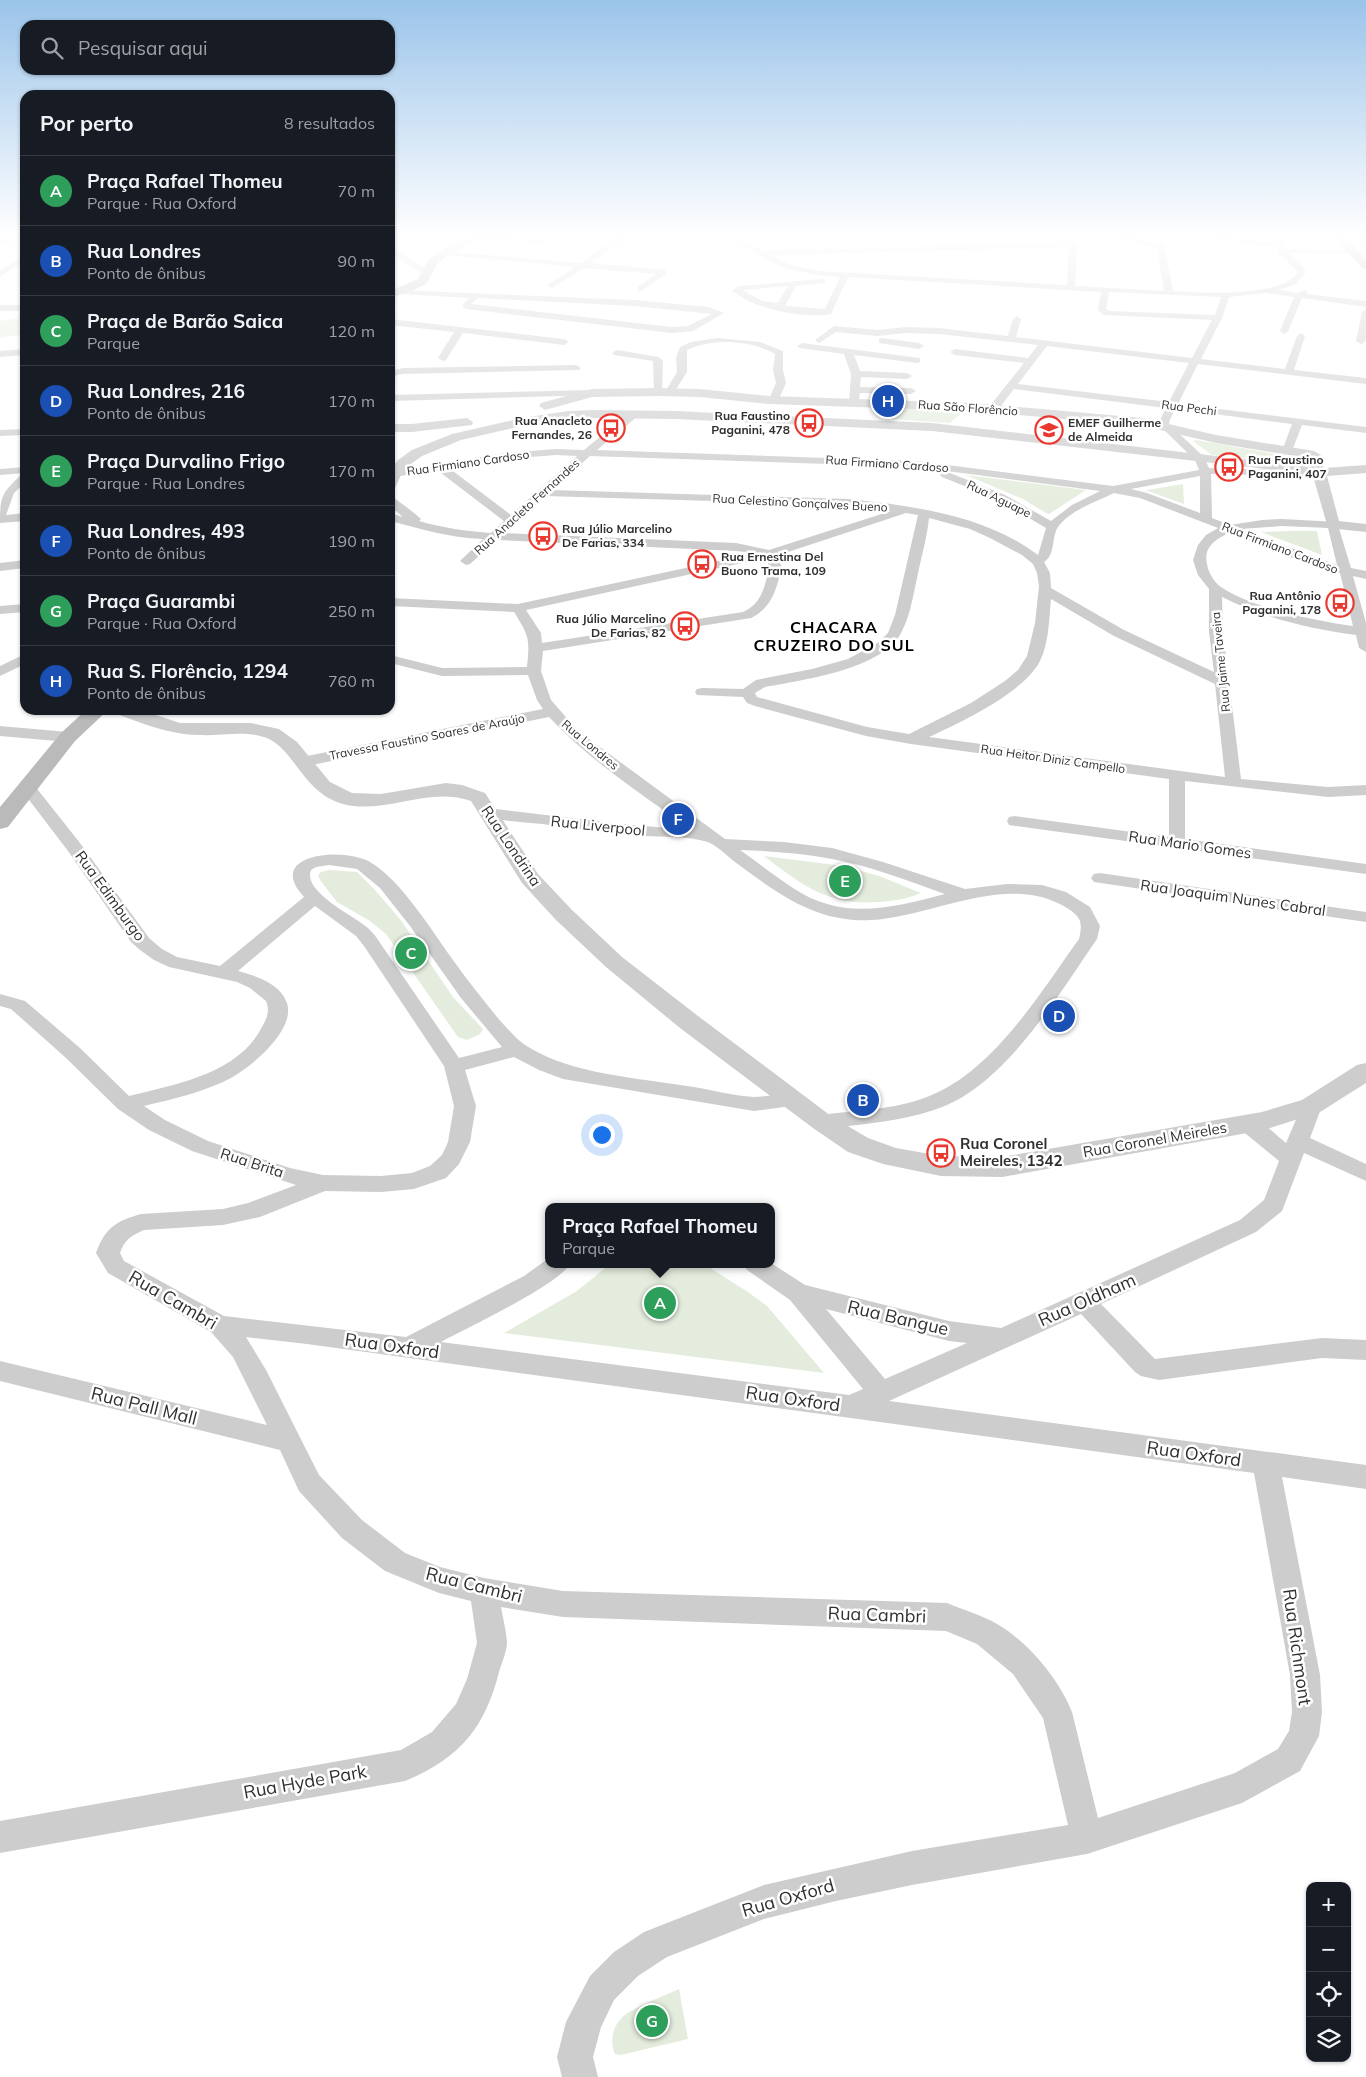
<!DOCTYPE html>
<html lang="pt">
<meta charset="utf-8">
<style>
body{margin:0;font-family:Mulish,sans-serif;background:#242831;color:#f1f3f6}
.controls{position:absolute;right:15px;bottom:15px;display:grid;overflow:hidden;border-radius:10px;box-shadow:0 1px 4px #0004}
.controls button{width:45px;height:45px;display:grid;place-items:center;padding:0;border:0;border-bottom:1px solid #363941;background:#171b24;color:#f1f3f6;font:25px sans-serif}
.you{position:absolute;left:601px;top:1134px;width:18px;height:18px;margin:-12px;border:4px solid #fff;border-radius:50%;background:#1a73e8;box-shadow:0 0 0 8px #1a73e833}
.badge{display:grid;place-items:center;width:32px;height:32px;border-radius:50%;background:#ea580c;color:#fff;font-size:16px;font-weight:700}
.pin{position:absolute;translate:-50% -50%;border:2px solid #fff;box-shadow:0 1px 5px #0006}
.popup{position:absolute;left:545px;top:1203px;width:230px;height:65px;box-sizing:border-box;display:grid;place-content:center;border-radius:10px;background:#171b24;filter:drop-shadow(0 1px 4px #0005);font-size:16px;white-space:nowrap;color:#9ea1a6}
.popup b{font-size:19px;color:#f1f3f6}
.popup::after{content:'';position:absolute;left:50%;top:100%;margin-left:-10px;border:10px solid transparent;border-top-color:#171b24}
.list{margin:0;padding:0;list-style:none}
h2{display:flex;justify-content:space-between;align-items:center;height:65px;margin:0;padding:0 20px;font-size:21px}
h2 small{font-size:16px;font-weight:400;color:#9ea1a6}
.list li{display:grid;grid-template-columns:32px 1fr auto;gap:15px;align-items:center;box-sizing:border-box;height:70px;padding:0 20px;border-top:1px solid #363941}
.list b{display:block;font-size:19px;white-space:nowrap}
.list p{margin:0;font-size:16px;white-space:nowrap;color:#9ea1a6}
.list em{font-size:16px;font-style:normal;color:#9ea1a6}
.icon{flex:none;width:28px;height:28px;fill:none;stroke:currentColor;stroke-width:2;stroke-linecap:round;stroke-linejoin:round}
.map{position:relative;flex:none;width:1366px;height:2077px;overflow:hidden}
.search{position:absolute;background:#171b24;box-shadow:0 1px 4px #0004;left:20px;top:20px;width:375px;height:55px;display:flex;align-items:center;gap:12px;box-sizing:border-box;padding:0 18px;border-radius:15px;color:#9ea1a6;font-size:19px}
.panel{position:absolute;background:#171b24;box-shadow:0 1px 4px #0004;left:20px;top:90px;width:375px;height:625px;border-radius:15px}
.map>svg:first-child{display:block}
</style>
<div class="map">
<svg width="1366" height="2077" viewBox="0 0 1366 2077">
<rect width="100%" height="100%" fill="#fff"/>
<path fill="#e4eddd" d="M19,311L25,312V334L0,338V321L18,318Z
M893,408L964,411L950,423L892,419Z
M1196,440L1288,456L1299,458L1305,463L1297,464L1212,455L1193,441Z
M966,475L1086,490L1049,514L1046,513L1023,499Z
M1183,484L1184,504L1145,490H1147Z
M1291,531H1317L1322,555L1261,532Z
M764,856L843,866L879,876L921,893C908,899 893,901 879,902C828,906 802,885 764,856Z
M330,870L357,872L374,889L400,919L453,997L483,1029L480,1034L467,1040L458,1037L386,934L370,921L337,902L320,880L318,875L321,872Z
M610,1264H704L748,1292L767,1306L824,1373L504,1333L577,1291Z
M679,1989L688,2039L621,2055L615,2054C609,2041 613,2024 625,2015C635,2007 666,1995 679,1989Z"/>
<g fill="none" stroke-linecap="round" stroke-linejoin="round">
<path fill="#cdcdcd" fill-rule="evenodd" d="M401,233H409L390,245V240Z
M629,233H639L625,240L590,263L666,270V274L641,291H638V287L656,274L584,268L552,288L548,286L549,284L575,267L444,255L440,253L444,251L581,263L619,236Z
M720,233H728L763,251L1061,243L1058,241L1062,239L1077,245L1075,286L1164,291L1157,248L1091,233C1114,231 1142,238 1164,245L1173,291C1200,293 1283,298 1298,272L1278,253L1276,247L1172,235L1169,233H1188L1275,242L1276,233H1282L1284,249L1356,250V254H1353L1288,253L1301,264L1306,272L1296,284L1279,290L1297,293L1304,290L1308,292L1307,294L1366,301V307L1302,298L1288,331L1284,334L1280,331L1294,297L1266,293L1229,297L1222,318L1201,359L1285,369L1297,336L1301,333L1305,336L1294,370L1366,378V384L1198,364L1178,404L1366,427V433L1302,425L1292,451L1287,454L1282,451L1292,424L1175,409L1169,422L1170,425L1204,457L1209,468L1323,471L1325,473L1323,475L1319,476L1211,474L1212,518L1230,525L1262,520L1282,519L1337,522L1351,568L1366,571V579L1353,576L1366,623V652L1359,648L1356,635C1310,629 1263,618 1222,597L1223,632L1241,779L1328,787L1366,785V795L1328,797L1185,781V839L1366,864V874L1009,825L1007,821L1009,817L1015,816L1169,837V779L911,744L866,736L755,706L747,703L743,697L697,695L695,692L697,689L702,688L743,689L756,680L812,669L848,659L879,642L888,633L895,615L918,515L906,513L776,556L782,567C776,589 773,607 751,618L543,651L541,671L551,700L578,731L725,839L784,842L832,848L883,862L965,889L1007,884L1042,885L1066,892L1090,907L1100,926L1097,939C1059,994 1006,1083 942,1107C903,1122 862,1124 822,1129L814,1127L811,1122L814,1117L822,1115C857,1110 894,1110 927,1097C993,1072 1040,993 1079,939C1083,922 1081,917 1067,908C1008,871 933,917 871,920C816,923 777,893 735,862C727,856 715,843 704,841C686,836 663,837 644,836C610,833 576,829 542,824C522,822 502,821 482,816L480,813L482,810L488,808L621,824L691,830C642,794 590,761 549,717L302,767L296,765L294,762L296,759L302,757L543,709L537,700L528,675L442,676L390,663V655L442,668L527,667C530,638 529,636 514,612L390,606V598L518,604L755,553L736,551L497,540L470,564L466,565L460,561L483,539C451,538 421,529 390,521V513L403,517L390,506V496C393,496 418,516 421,519L419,521C443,528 466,531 491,533L504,521L437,470L394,477L390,476V472L505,453L556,449L584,450L630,412L634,411L639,414L638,416L597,450L916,461L1113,486L1199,470L1195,460L1160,426L1159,422L1166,408L1014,389L997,411H989V407L1024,363L955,355L950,352L955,349L1028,358L1038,345L939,334L906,333L877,336L836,332L819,343L815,340L834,326L877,330L906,327L939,328L1008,336L1013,319L1017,316L1021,319L1016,337L1192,358L1212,320L1104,315L1098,310L1101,292L848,277L831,314C804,319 752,309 732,290L740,286L822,279H825V283L796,286L785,306L825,309L840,277L818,275L783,268ZM1069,247L1067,285L818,271L788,264L771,255ZM788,286L778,303L762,301L743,290ZM1109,292L1221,297L1215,315L1109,311L1106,309ZM1047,346L1189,363L1169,402L1018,384ZM556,455L577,456L511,515L449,468L505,459ZM590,456L916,467L1100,491L1072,505L1051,521L1005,495L950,473H942L940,475L942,477L997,499L1046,528L1038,555C985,515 913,506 849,499L552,490ZM1200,476V513L1147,493L1131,489ZM1114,493L1140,498L1218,528L1206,535L1198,545L1193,560L1198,575L1209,589V632L1214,672L1124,630L1051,588L1050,573L1044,562C1056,554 1051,538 1058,527C1070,510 1096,502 1114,493ZM545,496L849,505L891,511L769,550L736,543L504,533ZM929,518L970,529L990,538L1022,555L1033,564L1037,573L1039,586L1035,623L1027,656L1018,670L1005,681L971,703L909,734L867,727L757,697L755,693L765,687C802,680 881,670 901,633C910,617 913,596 917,578C921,558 927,538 929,518ZM1282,526L1328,528L1337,565L1241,529ZM1229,533L1321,569L1340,573L1353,626C1316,621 1252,608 1221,587C1214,582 1208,572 1207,564C1203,547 1216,539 1229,533ZM765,558L770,567C764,586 763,603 743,612L542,643L541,633L526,610ZM1051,599L1114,636L1215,684L1225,777L929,737C961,722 1021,694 1039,663C1049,645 1049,619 1051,599ZM740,850C771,851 801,853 832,859C871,866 908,881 945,894C892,908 842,921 793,888C775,876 757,862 740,850Z
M476,235L541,240L545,242L541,244L479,239L475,237Z
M0,240L25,241V245L0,244Z
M390,247H393L430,272L423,274L390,252Z
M22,256H25V261L0,277V271Z
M397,290L635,300L709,307L724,313L693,331L672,333L466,309L462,306L469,298L400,294L396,292ZM478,298L635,306L712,314L688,326L672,327L471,304Z
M0,305H25V311H0Z
M1366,309V338L1364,343L1361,344L1356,341L1362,312Z
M390,319L564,339L569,342L564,345L463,333L446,360L443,361L438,358L454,332L390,325Z
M717,338L760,342L783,351V370L786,383L777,403L773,404L768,401L776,383L773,370L775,354C752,340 712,338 687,350V372L673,394H667L665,392L677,372L676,358L680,347L691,342Z
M882,338L919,343L924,346L919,349L879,343V339Z
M802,343L920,358V362L917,363L854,355L860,371L907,373L912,376L907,379L861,377L860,387L911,388L916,391L911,394L860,393L858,405H850L849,403L851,374L844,354L799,348L797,346Z
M25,349V355L0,357V351Z
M617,350L659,357L663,361L662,394H656L654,392L653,361L614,355L612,353Z
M576,365L581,368L579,370L403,374L397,375L390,381L391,371L403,368Z
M592,390L597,393L595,395L390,401V395Z
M25,429V435L0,436V430Z
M25,467V473L0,475V469Z
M25,474V483L14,493L6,515L25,513V521L0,523C0,496 2,493 21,475Z
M25,560V568L0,571V563Z
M25,604V612L0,614V606Z
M25,654V664L0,676V666Z
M0,726L68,732L73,734L76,737L73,740L68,742L0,736Z
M28,783L34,785L80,843L149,938L162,949L177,957L220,966L304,897C272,862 316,852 345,855C353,856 363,858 370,862C401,880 432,931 453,960C467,980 482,998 497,1017C507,1028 517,1041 530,1048C573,1074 637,1078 687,1086C709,1089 732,1096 754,1097C770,1097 785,1091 799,1095L802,1100L799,1105L754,1111L563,1079L539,1070L514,1057L465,1070L476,1106L470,1142L459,1164L446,1178L414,1189L381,1192L325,1191L260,1217L223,1225L144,1230C132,1235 124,1240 120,1253L124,1261L224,1316L406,1337L524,1276L549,1258V1264H570C558,1285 467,1328 441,1342L849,1395L863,1389L790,1300L747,1270L743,1264L771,1263L805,1285L949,1321L1001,1328L1240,1220L1264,1200L1279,1161L1240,1129L1237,1124L1240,1119C1258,1114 1273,1133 1286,1143L1304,1101L1311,1099L1318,1101L1322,1106L1310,1138L1366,1164V1181L1304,1153L1282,1211L1256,1232L1101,1304L1155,1359L1322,1338L1366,1340V1360L1322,1358L1159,1380L1141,1376L1135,1372L1081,1314L889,1401L1366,1465V1489L1282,1477L1320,1675L1322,1712L1319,1736L1300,1771L1242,1803L1087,1854L912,1885L836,1901L764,1919L667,1957L638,1976L614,2000L601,2027L593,2057L598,2077H562L557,2057L566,2022L590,1976L614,1952L644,1932L764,1885L912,1851L1068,1825L1043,1718L1013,1674L977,1644L946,1631L563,1617L501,1607C503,1618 506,1630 507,1642C507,1651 502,1662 499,1672C485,1728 459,1759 405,1781L0,1853V1821L401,1750L432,1732L456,1704L467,1679L477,1643L471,1601L439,1593L385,1571L342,1538L299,1491L280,1450L0,1381V1361L267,1425L233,1357L211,1332L108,1273L96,1253C105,1228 116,1221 141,1214L223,1209L248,1203L296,1185L192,1151L149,1130L118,1109L66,1058L11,1009L0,1006V994L25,1001L80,1048L129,1096C176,1084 238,1074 262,1027C267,1019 270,1010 266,1001L250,988L237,982L169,967L154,960L140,950L131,942L68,851L20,788L22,785ZM329,865L357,869L380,888L410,926L461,998L502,1047L459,1058L376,937C374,934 371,931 368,928C355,916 302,892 311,870L316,867ZM315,906L356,936L364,946L444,1066L454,1106L448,1142L442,1155L430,1166L412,1173L381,1176L323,1175L290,1168L208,1141L165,1120L144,1106C173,1099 204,1092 231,1078C251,1067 296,1030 287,1003C280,983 256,976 238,971ZM826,1309L949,1341L967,1343L885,1379ZM246,1337L307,1344L1254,1473L1290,1675L1292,1712L1289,1731L1278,1749L1235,1773L1098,1818L1072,1712C1059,1679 1028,1642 997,1624C982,1615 963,1610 947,1603L563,1591L484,1578L440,1567L405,1553L362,1520L319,1475L266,1370Z
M1100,873L1366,912V922L1094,882L1091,878L1094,874Z"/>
<path fill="#cdcdcd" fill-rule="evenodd" d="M659,388L700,389L769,396L973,403L1143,418L1216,435L1314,451L1321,455L1319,458L1324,468L1366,465V473L1327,476L1339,521L1366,524V532L1328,528L1313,476L1266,469L932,431L675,419L595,418L568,419L522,426L461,440L422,456L408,466L401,475L395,488L390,489V470L398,460L412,450L452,434L522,418L568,411L595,410L675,411L932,423L1310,467L1307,458L1216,443L1143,426L973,411L769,404L700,397L659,396L592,397L545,410L539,406L541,403L592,389Z
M467,418L473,422L472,425L412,432H390V424H412Z
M114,710H141L180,723H251L279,729L297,742L330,782L352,793L381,794L446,783L462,785L485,793L538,874L572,910L622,957L698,1016L831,1116L868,1138L896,1148L941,1156L1002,1157L1262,1112L1302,1100L1357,1065L1366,1063V1083L1320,1112L1264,1130L1002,1177L941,1176L883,1164L848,1152L813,1128L680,1028L606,967L556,920L522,883L471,801C430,786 389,813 347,805C300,795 295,743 260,736C241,731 220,736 200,735C176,735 155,728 133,720C126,717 118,716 114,710Z"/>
<path fill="#bababa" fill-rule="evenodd" d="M481,233H493L448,255L437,264L427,283L412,291L390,298V291L418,279L428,260L440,251Z
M86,710H108L75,741L8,827L0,829V807L61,733Z"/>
<path fill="#a8a8a8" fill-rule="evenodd" d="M1336,233H1346L1351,243L1366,260V269L1362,268L1342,246Z"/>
</g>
<linearGradient id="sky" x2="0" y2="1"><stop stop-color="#9bc4ea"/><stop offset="0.45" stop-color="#fff"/><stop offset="1" stop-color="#fff" stop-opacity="0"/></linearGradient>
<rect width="1366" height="523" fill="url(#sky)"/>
<defs>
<g id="bus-ring" transform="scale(1.4375)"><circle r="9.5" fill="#fff" stroke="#ea382e" stroke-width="1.5"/><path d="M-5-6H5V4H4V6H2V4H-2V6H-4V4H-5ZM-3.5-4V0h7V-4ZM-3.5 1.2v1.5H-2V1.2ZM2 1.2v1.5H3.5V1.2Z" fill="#ea382e"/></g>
<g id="school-ring" transform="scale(1.4375)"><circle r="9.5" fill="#fff" stroke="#ea382e" stroke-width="1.5"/><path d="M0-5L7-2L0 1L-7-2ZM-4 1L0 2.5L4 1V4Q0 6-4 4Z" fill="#ea382e"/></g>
</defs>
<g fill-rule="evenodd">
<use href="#bus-ring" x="809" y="423"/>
<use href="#bus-ring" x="611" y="428"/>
<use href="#school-ring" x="1049" y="430"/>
<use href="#bus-ring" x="1229" y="467"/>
<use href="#bus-ring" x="543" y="536"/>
<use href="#bus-ring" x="702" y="564"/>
<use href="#bus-ring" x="1340" y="603"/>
<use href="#bus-ring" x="685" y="626"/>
<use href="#bus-ring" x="941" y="1153"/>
</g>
<g text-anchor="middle" stroke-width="5" stroke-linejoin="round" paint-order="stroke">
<g font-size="12" fill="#303030" stroke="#fff">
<text transform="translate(968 408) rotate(4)" y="4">Rua São Florêncio</text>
<text transform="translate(1189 408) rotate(7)" y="4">Rua Pechi</text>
<text transform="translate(468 463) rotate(-8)" y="4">Rua Firmiano Cardoso</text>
<text transform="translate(887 464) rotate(4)" y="4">Rua Firmiano Cardoso</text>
<text transform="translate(999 499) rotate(26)" y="4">Rua Aguape</text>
<text transform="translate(800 503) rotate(3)" y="4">Rua Celestino Gonçalves Bueno</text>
<text transform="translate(527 507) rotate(-42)" y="4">Rua Anacleto Fernandes</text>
<text transform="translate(1280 548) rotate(21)" y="4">Rua Firmiano Cardoso</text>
<text transform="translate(1221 662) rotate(-96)" y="4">Rua Jaime Taveira</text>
<text transform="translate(427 737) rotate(-11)" y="4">Travessa Faustino Soares de Araújo</text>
<text transform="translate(590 745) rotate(40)" y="4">Rua Londres</text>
<text transform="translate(1053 759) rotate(8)" y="4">Rua Heitor Diniz Campello</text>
</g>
<g font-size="12" font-weight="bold" fill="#303030" stroke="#fff" text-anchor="end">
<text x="790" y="420">Rua Faustino<tspan x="790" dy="14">Paganini, 478</tspan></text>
<text x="592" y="425">Rua Anacleto<tspan x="592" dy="14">Fernandes, 26</tspan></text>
<text x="1068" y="427" text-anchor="start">EMEF Guilherme<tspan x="1068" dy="14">de Almeida</tspan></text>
<text x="1248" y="464" text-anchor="start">Rua Faustino<tspan x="1248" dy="14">Paganini, 407</tspan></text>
<text x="562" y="533" text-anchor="start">Rua Júlio Marcelino<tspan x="562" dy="14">De Farias, 334</tspan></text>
<text x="721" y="561" text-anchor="start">Rua Ernestina Del<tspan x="721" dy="14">Buono Trama, 109</tspan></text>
<text x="1321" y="600">Rua Antônio<tspan x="1321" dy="14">Paganini, 178</tspan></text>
<text x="666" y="623">Rua Júlio Marcelino<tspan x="666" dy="14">De Farias, 82</tspan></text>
</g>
<g font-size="15" fill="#303030" stroke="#fff">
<text transform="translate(598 826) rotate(6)" y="5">Rua Liverpool</text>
<text transform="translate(1190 845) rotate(8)" y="5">Rua Mario Gomes</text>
<text transform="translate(511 846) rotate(56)" y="5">Rua Londrina</text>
<text transform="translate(110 896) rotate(54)" y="5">Rua Edimburgo</text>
<text transform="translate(1233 898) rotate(8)" y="5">Rua Joaquim Nunes Cabral</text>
<text transform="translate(1155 1140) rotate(-10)" y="5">Rua Coronel Meireles</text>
<text transform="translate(252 1163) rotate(18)" y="5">Rua Brita</text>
</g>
<g font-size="15" font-weight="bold" fill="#303030" stroke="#fff" text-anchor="start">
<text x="960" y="1149">Rua Coronel<tspan x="960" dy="17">Meireles, 1342</tspan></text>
</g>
<g font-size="16" font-weight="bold" letter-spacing="1" fill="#000" stroke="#fff">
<text x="834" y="633">CHACARA<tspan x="834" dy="18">CRUZEIRO DO SUL</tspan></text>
</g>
<g font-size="18" fill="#303030" stroke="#fff">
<text transform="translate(173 1300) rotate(30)" y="6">Rua Cambri</text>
<text transform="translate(1087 1300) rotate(-24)" y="6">Rua Oldham</text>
<text transform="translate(898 1318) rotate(13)" y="6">Rua Bangue</text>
<text transform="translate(392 1346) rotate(8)" y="6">Rua Oxford</text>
<text transform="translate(793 1399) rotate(8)" y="6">Rua Oxford</text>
<text transform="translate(144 1406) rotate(14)" y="6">Rua Pall Mall</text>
<text transform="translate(1194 1454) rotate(8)" y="6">Rua Oxford</text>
<text transform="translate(474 1585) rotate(14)" y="6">Rua Cambri</text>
<text transform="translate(877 1615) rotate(2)" y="6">Rua Cambri</text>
<text transform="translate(1297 1647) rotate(82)" y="6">Rua Richmont</text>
<text transform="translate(305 1782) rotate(-10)" y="6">Rua Hyde Park</text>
<text transform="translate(788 1898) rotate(-16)" y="6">Rua Oxford</text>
</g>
</g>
</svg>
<div class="controls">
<button>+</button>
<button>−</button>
<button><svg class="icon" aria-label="locate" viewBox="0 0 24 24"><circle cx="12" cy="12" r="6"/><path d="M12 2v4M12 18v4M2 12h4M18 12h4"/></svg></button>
<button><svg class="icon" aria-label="layers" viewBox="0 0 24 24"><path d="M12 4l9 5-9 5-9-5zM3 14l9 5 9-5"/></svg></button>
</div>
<div class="you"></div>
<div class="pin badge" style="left:660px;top:1303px;background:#2e9e5b">A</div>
<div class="popup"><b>Praça Rafael Thomeu</b>Parque</div>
<div class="pin badge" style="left:863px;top:1100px;background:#1a4fb4">B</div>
<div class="pin badge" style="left:411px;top:953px;background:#2e9e5b">C</div>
<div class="pin badge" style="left:1059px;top:1016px;background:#1a4fb4">D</div>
<div class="pin badge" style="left:845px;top:881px;background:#2e9e5b">E</div>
<div class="pin badge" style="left:678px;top:819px;background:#1a4fb4">F</div>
<div class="pin badge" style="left:652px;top:2021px;background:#2e9e5b">G</div>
<div class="pin badge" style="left:888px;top:401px;background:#1a4fb4">H</div>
<div class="search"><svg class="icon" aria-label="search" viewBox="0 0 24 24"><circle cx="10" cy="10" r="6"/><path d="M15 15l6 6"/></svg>Pesquisar aqui</div>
<section class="panel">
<h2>Por perto<small>8 resultados</small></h2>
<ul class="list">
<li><span class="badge" style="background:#2e9e5b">A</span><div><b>Praça Rafael Thomeu</b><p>Parque · Rua Oxford</p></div><em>70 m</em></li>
<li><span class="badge" style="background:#1a4fb4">B</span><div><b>Rua Londres</b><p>Ponto de ônibus</p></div><em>90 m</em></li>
<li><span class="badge" style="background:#2e9e5b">C</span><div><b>Praça de Barão Saica</b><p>Parque</p></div><em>120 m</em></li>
<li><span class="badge" style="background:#1a4fb4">D</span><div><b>Rua Londres, 216</b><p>Ponto de ônibus</p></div><em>170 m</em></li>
<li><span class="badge" style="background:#2e9e5b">E</span><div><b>Praça Durvalino Frigo</b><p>Parque · Rua Londres</p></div><em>170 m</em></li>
<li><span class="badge" style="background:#1a4fb4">F</span><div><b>Rua Londres, 493</b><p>Ponto de ônibus</p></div><em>190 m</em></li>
<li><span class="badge" style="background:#2e9e5b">G</span><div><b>Praça Guarambi</b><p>Parque · Rua Oxford</p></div><em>250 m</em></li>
<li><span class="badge" style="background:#1a4fb4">H</span><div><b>Rua S. Florêncio, 1294</b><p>Ponto de ônibus</p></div><em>760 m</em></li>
</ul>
</section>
</div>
